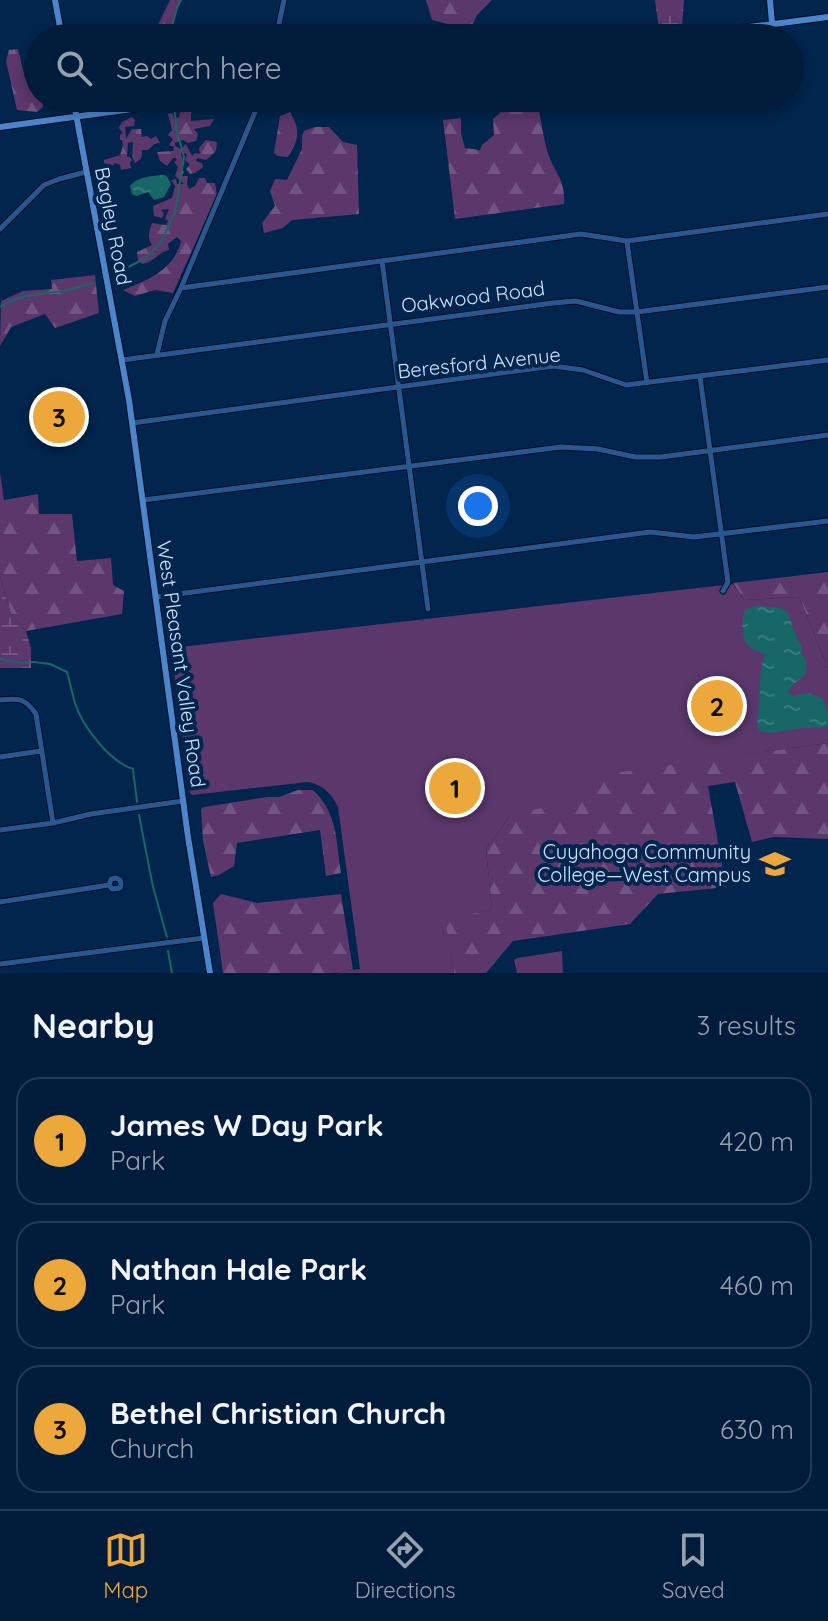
<!DOCTYPE html>
<meta charset="utf-8">
<style>
body{margin:0;font-family:Quicksand,sans-serif;background:#0b2542;color:#f1f3f6}
.you{position:absolute;left:478px;top:506px;width:28px;height:28px;margin:-20px;border:6px solid #fff;border-radius:50%;background:#1a73e8;box-shadow:0 0 0 12px #1a73e833}
.badge{display:grid;place-items:center;width:52px;height:52px;border-radius:50%;background:#eda83c;color:#111;font-size:26px;font-weight:700}
.pin{position:absolute;translate:-50% -50%;border:4px solid #fff;box-shadow:0 2px 8px #0006}
.list{margin:0;padding:0;list-style:none}
h2{display:flex;justify-content:space-between;align-items:center;height:104px;margin:0;padding:0 32px;font-size:34px}
h2 small{font-size:26px;font-weight:400;color:#96a1af}
.list li{display:grid;grid-template-columns:52px 1fr auto;gap:24px;align-items:center;box-sizing:border-box;height:128px;margin:0 16px 16px;padding:0 16px;border:2px solid #233a54;border-radius:24px}
.list b{display:block;font-size:30px;white-space:nowrap}
.list p{margin:0;font-size:26px;white-space:nowrap;color:#96a1af}
.list em{font-size:26px;font-style:normal;color:#96a1af}
.icon{flex:none;width:44px;height:44px;fill:none;stroke:currentColor;stroke-width:2;stroke-linecap:round;stroke-linejoin:round}
.map{position:relative;flex:none;width:828px;height:973px;overflow:hidden}
.search{position:absolute;background:#011c3a;box-shadow:0 4px 12px #0003;left:24px;right:24px;top:24px;height:88px;display:flex;align-items:center;gap:20px;box-sizing:border-box;padding:0 28px;border-radius:44px;color:#96a1af;font-size:30px}
.sheet{height:536px;background:#011c3a}
nav{display:flex;justify-content:space-around;align-items:center;box-sizing:border-box;height:112px;border-top:2px solid #233a54;background:#011c3a;font-size:22px;color:#96a1af}
nav a{display:grid;justify-items:center;gap:4px}
nav .on{color:#eda83c}
.map>svg:first-child{display:block}
</style>
<div class="map">
<svg width="828" height="973" viewBox="0 0 828 973">
<defs>
<pattern id="forest-firs" width="22" height="20" patternUnits="userSpaceOnUse" patternTransform="scale(2)"><rect width="22" height="20" fill="#5b376c"/><path d="M5 1l3.5 6h-7zM16 11l3.5 6h-7z" fill="#715482"/></pattern>
<pattern id="wetland-marsh" width="20" height="14" patternUnits="userSpaceOnUse" patternTransform="scale(2)"><rect width="20" height="14" fill="#5b376c"/><path d="M1 5h8M5 5V1M11 12h8M15 12V8" fill="none" stroke="#715482"/></pattern>
<pattern id="water-ripples" width="26" height="14" patternUnits="userSpaceOnUse" patternTransform="scale(2)"><rect width="26" height="14" fill="#186767"/><path d="M2 4q2-2 4 0t4 0M15 11q2-2 4 0t4 0" fill="none" stroke="#387c7e"/></pattern>
</defs>
<rect width="100%" height="100%" fill="#01254d"/>
<path fill="url(#forest-firs)" d="M170,0H181L177,8L169,38H157L156,29Z
M426,0H492L477,15L470,30L432,20Z
M18,49L25,78L34,76V91L38,98H42L43,107L37,112L17,110L6,61L9,50Z
M507,98H522L528,104L538,106C541,120 543,136 547,150C553,172 566,178 564,204L455,219L443,120L461,118V133L465,148L480,150L482,145L494,135L493,119L506,108Z
M189,106L194,111L191,113V121L214,119L210,126L194,129L198,134L196,141L188,143L183,140L175,143V146L181,149L186,144L192,156L195,153L200,154L199,148L206,140L217,142L216,151L206,160L197,158L196,161L202,163L203,167L195,173L190,174L186,169L190,165L185,160L187,154L182,152L181,154L183,159L182,170L184,172L182,176H188L187,184L189,189L195,186L199,178H205L207,183H215L217,195L173,293L155,290L135,296L123,290C148,280 174,270 181,241L177,237L168,244L169,250C159,252 154,262 142,264L138,260L137,252L152,245C147,237 149,232 152,223L166,225L168,221L165,219L169,209L161,210L164,214L162,218L154,216L153,206L172,198L175,186L171,180L176,179L177,184H184L175,176L178,167L174,162L177,160L176,158H173L167,166L160,161L157,152L173,151L174,147L169,145L173,139L168,135L172,130L168,114L173,113L174,119L179,117L181,108Z
M290,112C301,131 299,139 288,157L278,156L274,153L280,116Z
M132,117L135,120L134,126L125,127L126,139L132,129H141L142,137L147,136L151,139L156,136L160,143L154,144L148,150H142C142,157 142,159 135,163L132,157L133,142L128,143L127,157H130L132,160L130,162L131,168L121,170L120,165L115,163L113,166L104,163V160L120,155C122,149 124,145 122,140H120V135L123,133L119,128L122,122Z
M315,127H329L343,142L357,145L359,214L292,220L283,228L264,233L262,223L275,206L270,191L275,179L287,180L302,149V136L304,131Z
M95,275L99,313L55,328L45,314L11,327L0,346L1,301L23,291L52,289L51,280Z
M0,472L4,500L38,494L39,514H72L77,561L111,558L113,585L124,591L122,614L26,631L11,614L0,576Z
M828,572V668L799,597L744,600L733,583Z
M828,743V839L774,837L752,842L735,782L708,786L726,887L658,894L630,924L513,941L486,973H454L444,918L492,910L486,849L511,815L554,775L614,772Z
M298,790H313C338,813 336,842 341,873L326,876L320,830L237,843L234,866L219,875L211,877L203,841L201,809L204,807L267,797H279Z
M221,894L257,903L341,894L353,970L333,973H223L213,903Z"/>
<path fill="url(#wetland-marsh)" d="M655,0H684L682,26L659,29Z
M0,576L11,614L26,631L31,648V668H0Z"/>
<path fill="#5b376c" d="M733,584L744,600L799,597L828,668V743L614,773L553,805L511,815L486,849L492,910L445,919L454,973H333L360,969L338,807C331,793 323,785 308,782L192,795L190,793L171,648Z
M562,951L563,973H517L514,960L517,958Z"/>
<path fill="url(#water-ripples)" d="M165,175L168,178L171,184L164,197L154,200L148,192L136,196L132,194L130,186C138,176 152,176 165,175Z
M755,606L780,608L787,611L798,641L802,644V655L806,659C808,682 800,675 789,689V693L793,696L809,693L823,699L828,713V726L826,727L802,728L770,733L760,731C754,722 759,717 759,706C761,686 758,674 765,654C761,652 756,651 752,649C740,642 742,620 745,610Z"/>
<g fill="none" stroke-linecap="round" stroke-linejoin="round">
<path stroke="#186767" stroke-width="2" d="M169,38L177,8L181,0
M118,272L146,258L161,242L175,212L184,157L177,132L173,98
M0,307C18,295 34,295 55,292C68,291 80,287 93,283
M0,659L23,663L34,662L50,664L67,672C70,682 72,693 75,703C82,726 110,762 133,769L137,802
M139,815L153,887L167,937
M168,951L172,973"/>
<g stroke="#000d28" stroke-width="7">
<path id="minor" d="M276,38L284,0
M0,229L44,185L59,179L86,172
M627,242L647,383
M382,261L428,609
M181,288L581,234L627,241L828,214
M157,354L165,321L181,288L261,98
M122,360L553,303L576,301L619,312H637L828,287
M700,377L728,582L723,591
M132,423L553,366L583,370L626,385L828,360
M143,500L561,447L598,449L635,457H661L828,435
M155,597L650,532L694,537L828,521
M0,700C19,698 25,698 36,714L53,823
M0,757L41,751
M0,830L53,823L91,814L183,801
M0,902L109,885L111,879L116,878L120,880L121,884L120,888L112,889L109,885
M0,964L204,938"/>
</g>
<g stroke="#000d28" stroke-width="8">
<path id="major" d="M55,0L62,38
M770,0L772,23
M663,38L828,17
M73,98L129,400L188,837L210,973
M0,127L213,98"/>
</g>
<use href="#minor" stroke="#28588f" stroke-width="5"/>
<use href="#major" stroke="#4b86cd" stroke-width="6"/>
</g>
<defs>
<g id="university-bare" transform="scale(2.4)"><path d="M0-5L7-2L0 1L-7-2ZM-4 1L0 2.5L4 1V4Q0 6-4 4Z" fill="#eda83c" stroke="#01254d" stroke-width="2.5" paint-order="stroke"/></g>
</defs>
<g fill-rule="evenodd">
<use href="#university-bare" x="775" y="864"/>
</g>
<g text-anchor="middle" stroke-width="8" stroke-linejoin="round" paint-order="stroke">
<g font-size="20" fill="#cde2fc" stroke="#01254d">
<text transform="translate(113 226) rotate(79)" y="7">Bagley Road</text>
<text transform="translate(473 297) rotate(-7)" y="7">Oakwood Road</text>
<text transform="translate(479 363) rotate(-6)" y="7">Beresford Avenue</text>
<text transform="translate(181 664) rotate(82)" y="7">West Pleasant Valley Road</text>
</g>
<g font-size="20" fill="#cde2fc" stroke="#01254d" text-anchor="end">
<text x="751" y="859">Cuyahoga Community<tspan x="751" dy="23">College—West Campus</tspan></text>
</g>
</g>
</svg>
<div class="you"></div>
<div class="pin badge" style="left:455px;top:788px">1</div>
<div class="pin badge" style="left:717px;top:706px">2</div>
<div class="pin badge" style="left:59px;top:417px">3</div>
<div class="search"><svg class="icon" aria-label="search" viewBox="0 0 24 24"><circle cx="10" cy="10" r="6"/><path d="M15 15l6 6"/></svg>Search here</div>
</div>
<section class="sheet">
<h2>Nearby<small>3 results</small></h2>
<ul class="list">
<li><span class="badge">1</span><div><b>James W Day Park</b><p>Park</p></div><em>420 m</em></li>
<li><span class="badge">2</span><div><b>Nathan Hale Park</b><p>Park</p></div><em>460 m</em></li>
<li><span class="badge">3</span><div><b>Bethel Christian Church</b><p>Church</p></div><em>630 m</em></li>
</ul>
</section>
<nav>
<a class="on"><svg class="icon" aria-label="map" viewBox="0 0 24 24"><path d="M3 6l6-2 6 2 6-2v14l-6 2-6-2-6 2zM9 4v14M15 6v14"/></svg>Map</a>
<a><svg class="icon" aria-label="directions" viewBox="0 0 24 24"><path d="M12 3l9 9-9 9-9-9zM9 14v-3h6M13 9l2 2-2 2"/></svg>Directions</a>
<a><svg class="icon" aria-label="saved" viewBox="0 0 24 24"><path d="M7 4h10v16l-5-4-5 4z"/></svg>Saved</a>
</nav>
